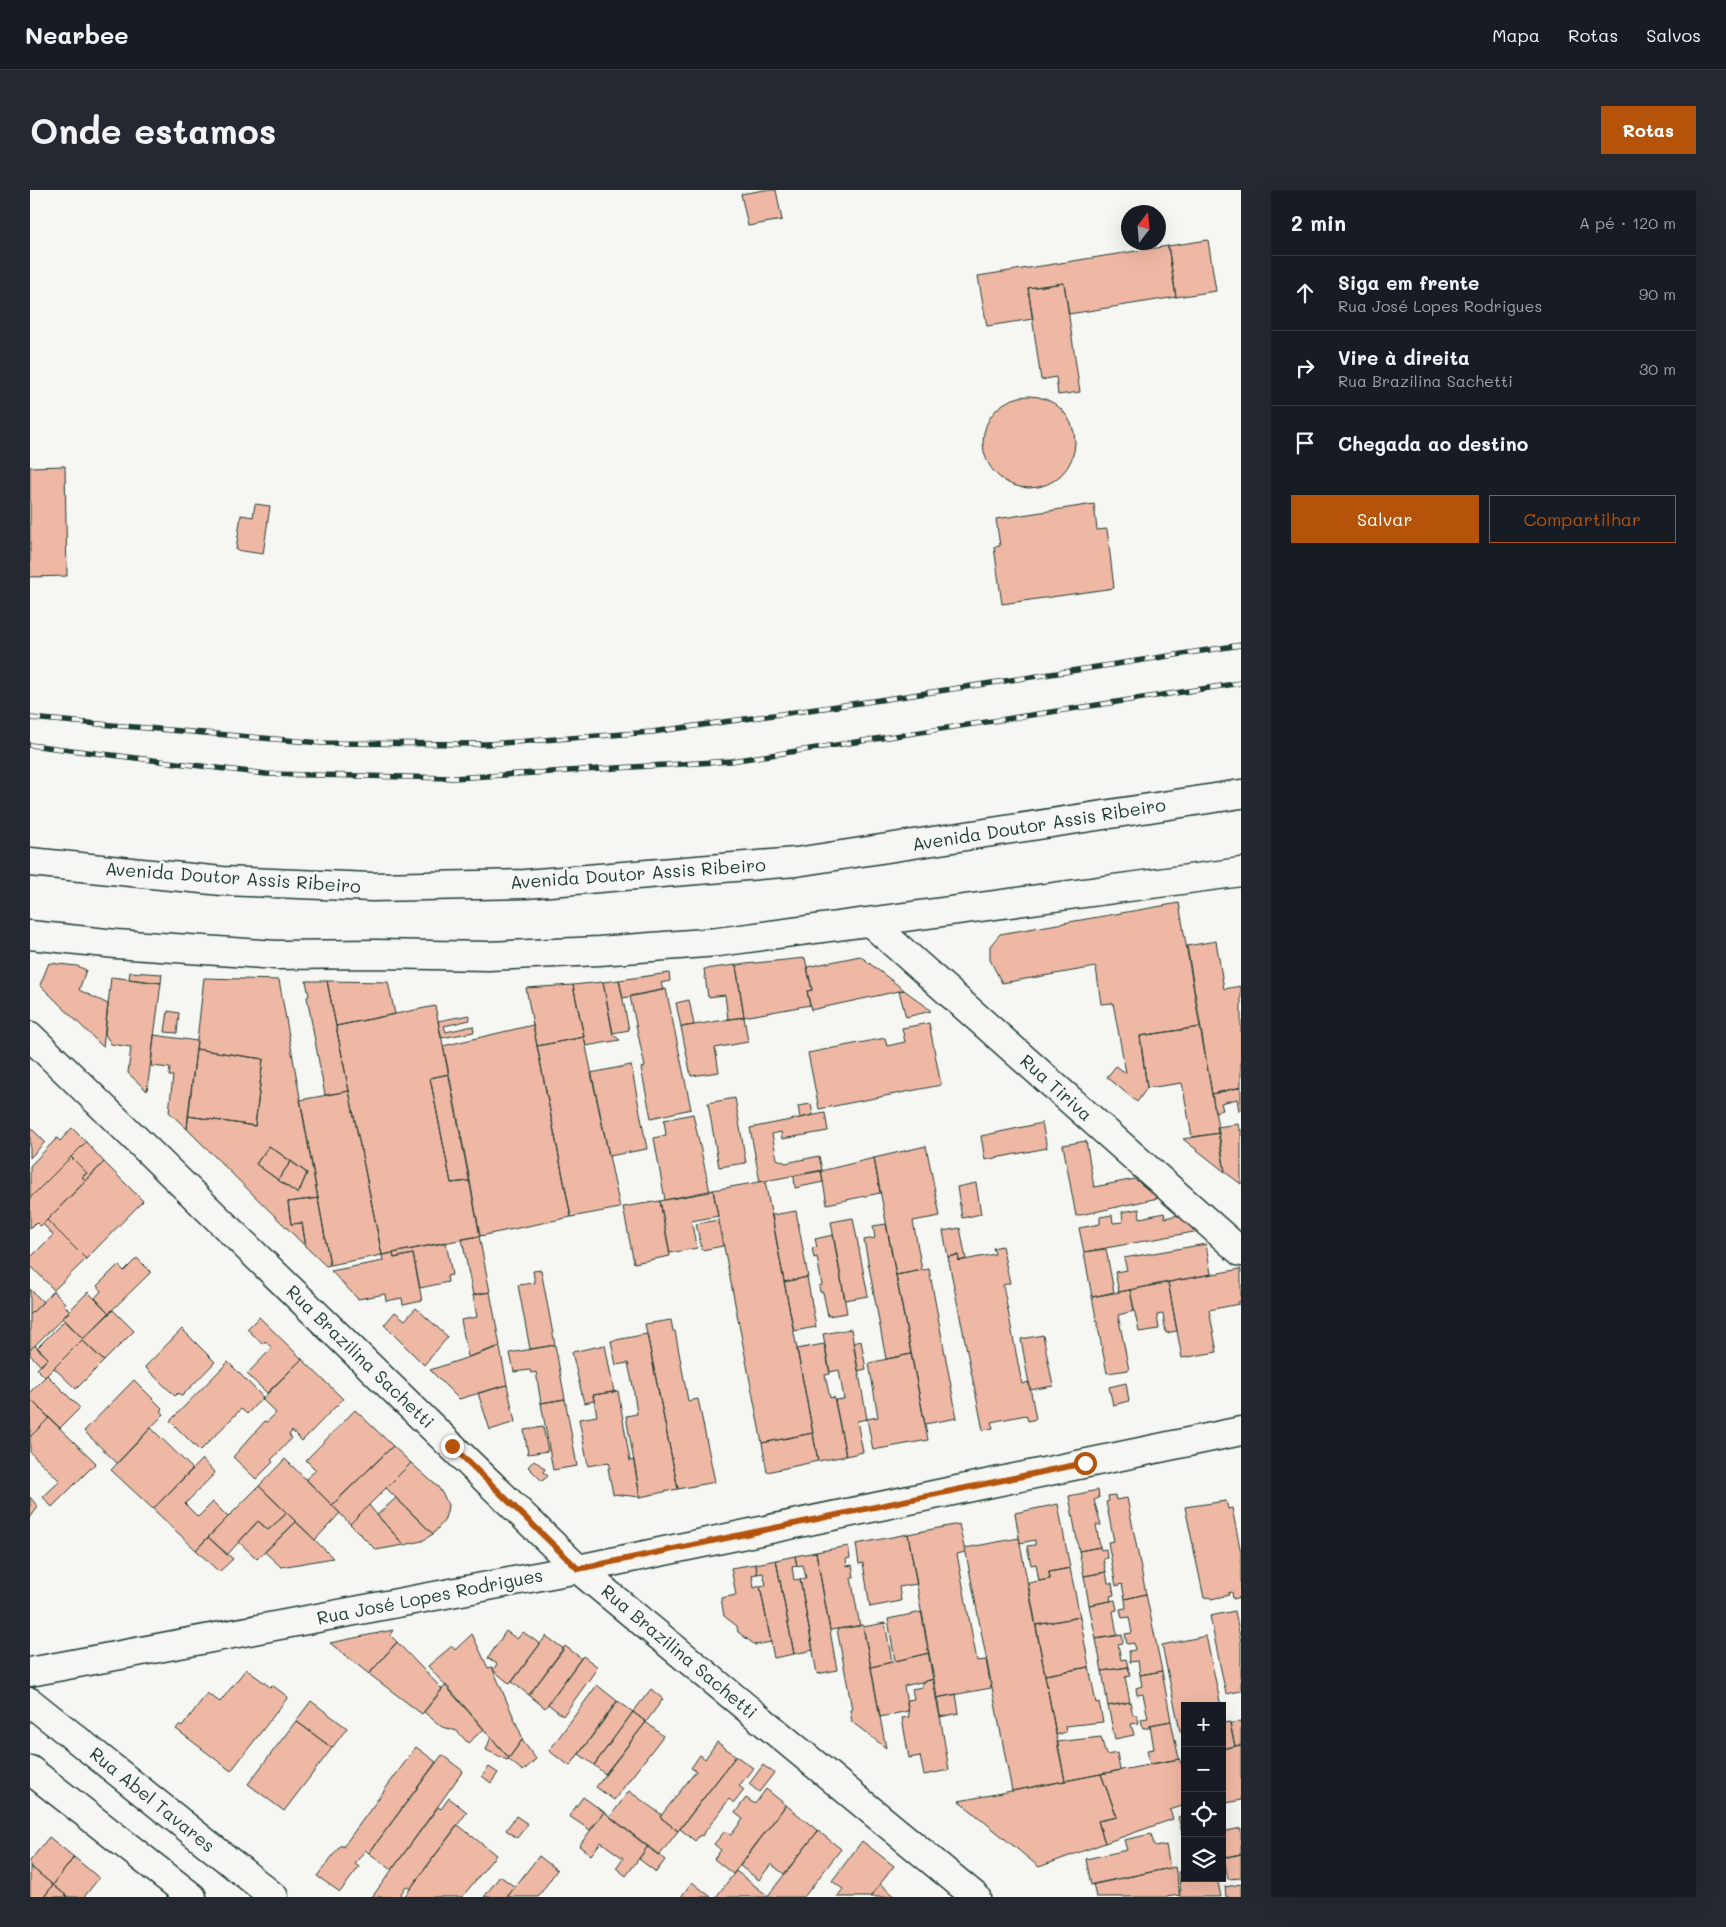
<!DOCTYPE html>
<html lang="pt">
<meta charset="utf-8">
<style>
body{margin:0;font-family:Mali,sans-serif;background:#242831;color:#f1f3f6}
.controls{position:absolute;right:15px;bottom:15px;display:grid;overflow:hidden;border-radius:0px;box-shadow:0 5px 20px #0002}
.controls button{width:45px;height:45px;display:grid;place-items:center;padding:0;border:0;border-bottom:1px solid #363941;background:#171b24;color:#f1f3f6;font:25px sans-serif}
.compass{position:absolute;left:1091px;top:15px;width:45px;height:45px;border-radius:50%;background:#171b24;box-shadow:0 5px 20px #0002;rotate:16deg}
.stop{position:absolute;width:15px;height:15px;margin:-11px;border:4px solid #b45309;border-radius:50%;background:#fff}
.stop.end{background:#b45309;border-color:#fff;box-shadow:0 1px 5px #0008}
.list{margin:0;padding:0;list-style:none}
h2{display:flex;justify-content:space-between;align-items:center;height:65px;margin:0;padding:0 20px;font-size:21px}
h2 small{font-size:16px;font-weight:400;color:#9ea1a6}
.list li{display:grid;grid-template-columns:32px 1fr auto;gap:15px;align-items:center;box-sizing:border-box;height:75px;padding:0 20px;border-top:1px solid #363941}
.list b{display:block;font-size:19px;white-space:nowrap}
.list p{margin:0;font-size:16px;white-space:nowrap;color:#9ea1a6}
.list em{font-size:16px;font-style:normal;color:#9ea1a6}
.actions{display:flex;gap:10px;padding:15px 20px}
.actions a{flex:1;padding:11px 0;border:1px solid #b45309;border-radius:0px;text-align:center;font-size:18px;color:#b45309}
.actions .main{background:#b45309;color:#fff}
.icon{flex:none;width:28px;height:28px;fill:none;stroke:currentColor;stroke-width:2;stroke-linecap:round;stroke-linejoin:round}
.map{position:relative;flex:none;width:1211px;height:1707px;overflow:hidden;border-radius:0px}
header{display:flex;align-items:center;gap:30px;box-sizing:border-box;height:70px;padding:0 25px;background:#171b24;border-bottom:1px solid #363941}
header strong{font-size:24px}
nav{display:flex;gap:28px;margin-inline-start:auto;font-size:18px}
.intro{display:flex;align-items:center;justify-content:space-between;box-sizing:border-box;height:120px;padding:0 30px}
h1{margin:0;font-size:35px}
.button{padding:12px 22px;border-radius:0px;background:#b45309;color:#fff;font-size:18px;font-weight:700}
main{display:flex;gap:30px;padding:0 30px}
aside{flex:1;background:#171b24;border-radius:0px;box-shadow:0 5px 20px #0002}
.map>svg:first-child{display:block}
</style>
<header>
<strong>Nearbee</strong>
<nav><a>Mapa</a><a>Rotas</a><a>Salvos</a></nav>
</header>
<div class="intro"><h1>Onde estamos</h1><a class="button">Rotas</a></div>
<main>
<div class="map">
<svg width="1211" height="1707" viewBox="0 0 1211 1707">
<rect width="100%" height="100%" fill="#f6f6f2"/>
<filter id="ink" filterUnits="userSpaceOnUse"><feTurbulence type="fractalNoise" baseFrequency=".02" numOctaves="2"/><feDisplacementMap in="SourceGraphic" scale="10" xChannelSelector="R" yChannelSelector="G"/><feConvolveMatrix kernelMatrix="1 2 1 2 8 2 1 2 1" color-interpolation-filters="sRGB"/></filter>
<g filter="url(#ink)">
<path fill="#efb8a4" stroke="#1f3d34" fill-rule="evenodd" d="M734,0H746L752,30L718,36L711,4Z
M1178,50L1186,101L1146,107L1138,56Z
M1138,56L1146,107L1039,124L1034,93L998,98L1003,129L957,136L948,86Z
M1034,93L1050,202L1028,205L1026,187L1011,190L998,98Z
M953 252a46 46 0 1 1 92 0a46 46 0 1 1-92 0Z
M35,276L37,386L0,387V277Z
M225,314L240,316L233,364L206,360L211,325L223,327Z
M1064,314L1067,340L1077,339L1084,398L972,414L964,357L970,356L966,329Z
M1149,713L1170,837L1110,846L1117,898L1107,912L1077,887L1086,876L1096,883L1083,813L1071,814L1066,777L972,793L960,770V756L970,744Z
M1186,751L1194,799L1211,796V897L1182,904L1157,756Z
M830,766L874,800L781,820L777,801L782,800L777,777Z
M775,768L782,800L777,801L780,815L714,827L706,775Z
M19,773L47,776L56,780L49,800L78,814L73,857L10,795Z
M706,775L714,827L698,829L695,805L678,807L674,779Z
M100,782L132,784L131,793L99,789Z
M639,783L640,791L631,793L633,800L593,808L589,790Z
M81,787L131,793L117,901L98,883L101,857L81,854L75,844Z
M174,788L249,790L288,1008L258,1012L261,1034L272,1033L276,1057L157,939L158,926L225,936L233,869L166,859ZM239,956L277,983L268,1004L226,974Z
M589,790L599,840L583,843L573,792Z
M276,791H297L319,901L295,905L277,807L279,806Z
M297,791L358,792L365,824L306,836Z
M573,792L583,845L590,850L556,856L543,795Z
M543,795L554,847L507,856L496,798Z
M636,799L661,919L621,928L611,878L615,877L600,806Z
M874,800L893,814L901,821L876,827L869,801Z
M659,810L664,835L651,837L646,813Z
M405,816L419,884L400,888L421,993L440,991L450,1046L352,1065L306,836Z
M138,821L149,823L147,843L135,842Z
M439,825L440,830L414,836L416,842L443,836L444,842L411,848L408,831Z
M714,827L718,852L685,858L689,882L661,886L651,837Z
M899,833L911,895L789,919L778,863L855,848L857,856L875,852L872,838Z
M503,835L541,1027L450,1046L413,856Z
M1170,837L1189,943L1162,947L1152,893L1117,898L1110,846Z
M124,845L167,851L157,939L139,922L143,886H139L140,878L121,876Z
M554,847L590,1018L541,1027L507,856Z
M166,859L233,869L225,936L158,926Z
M601,875L617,959L579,966L561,883Z
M419,884L440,991L421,993L400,888Z
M1211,897V920L1209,921L1207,909L1191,913L1193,920L1185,922L1182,904Z
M319,901L352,1065L300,1075L270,910Z
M705,908L716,973L689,977L678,913Z
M781,914L783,925L770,928L768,916Z
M795,923L798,941L752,949L751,942L742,944L747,969L756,973L789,966L792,980L730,992L720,938Z
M663,924L680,1002L635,1010L624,948L636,945L634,930Z
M1012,933L1017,958L955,970L951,946Z
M1208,934L1209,940L1211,939V994L1195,982L1187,937Z
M0,937L15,952L0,968Z
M42,938L56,952L0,1008V976L27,948L30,951Z
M1189,943L1195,982L1153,949Z
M1056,951L1064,997L1105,989L1128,1008L1046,1026L1033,955Z
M56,952L74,972L56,991L52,987L57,983L41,967Z
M239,956L261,971L248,990L226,974Z
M896,956L910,1026L883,1031L892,1080L866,1085L844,968Z
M41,967L57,983L52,987L56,991L13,1034L10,1036L6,1032L0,1038V1008Z
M844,968L850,1003L797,1014L791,981Z
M261,971L277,983L268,1004L248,990Z
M74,972L113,1011L56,1069L17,1030Z
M791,981L793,992L765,998L764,986Z
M735,991L783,1243L732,1253L683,1000Z
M946,993L951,1024L932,1028L927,997Z
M683,1000L688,1026L661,1031L667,1058L640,1063L630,1011Z
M288,1008L300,1075L296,1076L276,1057L272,1033L261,1034L258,1012Z
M630,1011L640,1066L604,1073L593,1017Z
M1109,1019L1110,1028L1134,1023L1135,1028L1149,1025L1169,1041L1054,1062L1049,1038L1070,1034V1027L1082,1025L1083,1033L1093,1032L1092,1022Z
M766,1021L778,1087L754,1092L742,1025Z
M823,1028L838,1106L815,1110L801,1032Z
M17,1030L56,1069L24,1100L0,1075V1068L23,1045L13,1034Z
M688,1030L693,1056L672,1060L666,1034Z
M856,1034L881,1164L856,1169L834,1050L845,1048L843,1036Z
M930,1038L936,1069L929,1071L928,1065L918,1067L913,1041Z
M803,1045L817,1123L798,1126L793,1102H790L789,1096L792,1095L787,1067L784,1068L782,1058L787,1057L785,1049Z
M449,1046L460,1102L443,1105L432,1049Z
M416,1052L422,1085L417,1086L418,1092L390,1098L383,1064L364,1068L363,1063Z
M1176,1054L1181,1084L1089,1102L1085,1082L1097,1080L1094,1068Z
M972,1056L980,1093L973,1095L992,1194L999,1192L1006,1229L998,1231L996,1225L961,1232L963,1238L953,1240L918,1067L928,1065L929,1071L965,1064L963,1058Z
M1076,1059L1084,1102L1062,1107L1054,1062Z
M363,1063L364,1068L383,1064L392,1111L373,1115L372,1108L356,1111L355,1104L328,1109L301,1081L353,1071L352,1065Z
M107,1068L121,1082L79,1123L65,1108L71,1101L67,1096L88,1075L94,1081Z
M899,1079L927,1228L895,1234L866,1085Z
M1211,1079V1111L1208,1112L1209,1114L1179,1120L1187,1162L1152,1168L1138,1092Z
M511,1080L525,1155L500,1159L488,1095L505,1093L503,1081Z
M777,1087L786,1137L764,1141L754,1092Z
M1138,1092L1147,1141L1136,1143L1133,1124L1127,1125L1129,1139L1109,1142L1100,1100Z
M0,1099L13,1112L0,1125Z
M1100,1100L1104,1121L1088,1125L1099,1180L1077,1183L1062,1107Z
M23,1101L35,1113L34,1115L40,1121L0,1160V1125Z
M58,1102L79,1123L53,1149L32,1128Z
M460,1102L470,1156L438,1167L431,1130L447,1127L443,1105Z
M386,1118L418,1147L394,1175L354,1135L365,1122L375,1130Z
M83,1120L104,1141L74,1171L52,1150Z
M229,1127L272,1169L237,1203L217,1184L242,1158L235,1151L233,1154L217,1139Z
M35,1130L53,1149L15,1187L7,1179L18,1168L7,1158Z
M641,1130L643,1141H645L658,1211L668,1209L685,1292L648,1299L615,1134Z
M152,1139L185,1172L152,1206L148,1203L145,1206L115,1177Z
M821,1139L837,1229L827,1231L833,1262L816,1266L805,1210L814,1209L809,1180L800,1182L793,1144Z
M617,1144L648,1299L610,1307L596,1226L607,1224L603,1196L598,1173L586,1175L581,1151Z
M1013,1145L1023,1196L1000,1200L991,1149Z
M52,1150L74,1171L46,1199L24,1178Z
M831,1151L836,1179L828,1181L823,1153Z
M794,1154L800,1184L795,1185L800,1208L804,1207L816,1266L788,1271L767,1159Z
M5,1155L18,1168L11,1176L0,1165V1160Z
M525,1155L535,1209L511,1213L506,1182L501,1183L500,1180L484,1182L480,1163Z
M575,1155L584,1202L563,1205L564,1211L554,1213L542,1162Z
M469,1157L470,1158L477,1195L429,1209L400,1180Z
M881,1164L898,1250L843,1260L837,1229L848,1227L839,1173Z
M272,1169L313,1209L272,1251L262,1241L259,1245L262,1248L241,1270L243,1272L226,1289L203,1267L235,1231L237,1232L246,1223L232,1209Z
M198,1172L233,1207L217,1224L211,1219L170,1261L140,1231Z
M17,1185L50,1218L30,1238L0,1209V1202Z
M104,1190L133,1219L131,1221L134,1224L87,1273L54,1241Z
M1096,1193L1099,1211L1083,1215L1079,1197Z
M477,1195L485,1232L460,1240L448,1203Z
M588,1201L600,1271L604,1270L610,1307L583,1304L578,1278H580L579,1272L558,1276L549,1229L567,1226L563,1205Z
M0,1209L19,1228L0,1247Z
M535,1209L547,1276L523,1280L511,1213Z
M325,1220L363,1256L302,1315L276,1289L286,1280L276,1270Z
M19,1228L66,1273L22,1317L13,1307L30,1291L0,1262V1247Z
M513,1237L518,1261L498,1264L494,1240Z
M121,1238L163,1279L123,1319L81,1280Z
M783,1243L788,1271L737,1282L732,1253Z
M363,1256L381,1273L320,1334L302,1315Z
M172,1269L185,1283L155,1314L168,1327L183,1312L198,1327L166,1360L123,1319Z
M255,1269L310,1323L285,1350L229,1296Z
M504,1270L515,1279L513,1282L518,1286L512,1291L498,1277Z
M381,1273L408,1297L414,1306L418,1315L417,1322L414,1331L403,1344L356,1298Z
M229,1296L257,1323L238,1340L228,1331L197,1365L178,1347Z
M1068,1300L1069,1308L1064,1310L1071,1335H1066L1070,1357L1049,1361L1039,1306Z
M1085,1305L1086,1310L1097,1308L1116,1404L1095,1409L1092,1394L1086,1396L1078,1352L1084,1351L1076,1312L1079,1311L1078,1306Z
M0,1307L8,1317L0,1328Z
M366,1308L403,1344L392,1351L374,1355L347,1325Z
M1196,1311L1198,1319L1202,1318L1211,1363V1407L1203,1409L1202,1402L1198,1403L1199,1405L1181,1409L1180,1407L1174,1408L1155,1317Z
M1028,1314L1040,1378L1019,1382L1020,1389L1009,1391L1006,1374L1001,1375L997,1356L1005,1355V1350L990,1353L985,1323Z
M339,1315L347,1325L374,1355L346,1360L320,1334Z
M257,1323L266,1332L227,1369L209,1352L228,1331L238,1340Z
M266,1332L285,1350L303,1368L251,1377L235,1362Z
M929,1334L935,1362L927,1364L947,1471L956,1470L961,1498L906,1508L878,1344Z
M878,1344L887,1394L869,1397L871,1411L840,1417L833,1373L829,1374L826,1354Z
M178,1347L203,1369L189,1382L166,1360Z
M989,1348L1035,1591L982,1601L935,1358Z
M818,1356L820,1368L816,1369L817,1376L822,1375L824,1387L821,1388L830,1436L800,1440L786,1362Z
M1070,1357L1071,1360L1076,1359L1077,1368L1073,1369L1076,1382L1054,1386L1049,1361Z
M786,1362L807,1480L787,1484L770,1389L776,1388L773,1375L767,1376L765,1366Z
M765,1366L767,1376L762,1377L764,1390L770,1389L783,1460L764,1464L746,1370Z
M746,1370L764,1464L744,1468L730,1396L736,1395L733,1383L727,1384L726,1374Z
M726,1374L727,1384L722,1385L724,1398L730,1396L741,1452L725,1455L708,1442L707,1436L694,1426L691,1408L706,1405L701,1378Z
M1040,1378L1050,1427L1006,1435L998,1393L1020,1389L1019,1382Z
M1076,1382L1078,1393H1082L1084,1405L1080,1406L1081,1411L1059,1415L1054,1386Z
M1116,1404L1132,1481L1110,1485L1108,1471L1100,1472L1099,1461L1105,1460L1104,1453L1097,1454L1095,1444L1102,1443L1099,1427L1092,1428L1090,1419L1096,1418L1095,1409Z
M1085,1410L1087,1420L1083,1421L1087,1445L1066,1449L1059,1415Z
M1205,1421L1211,1452V1501L1196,1504L1180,1426Z
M892,1422L899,1463L865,1471L858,1429Z
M1050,1427L1059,1477L1015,1485L1006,1435Z
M855,1433L862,1472L841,1477L833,1437Z
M833,1435L850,1527L856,1558L822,1532L820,1520L822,1519L807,1439Z
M363,1440L360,1445L367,1452L339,1484L300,1453Z
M476,1441L487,1449L493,1442L510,1454L480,1494L463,1480L467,1474L458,1468Z
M442,1444L458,1478L462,1477L493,1549L479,1568L398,1476L422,1456L425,1460Z
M1092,1445L1093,1453L1088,1454L1091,1470L1096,1469L1098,1477L1072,1481L1066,1449Z
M516,1446L534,1459L499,1505L482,1492Z
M1176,1446L1191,1516H1155V1540L1150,1541L1132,1455Z
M367,1452L412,1499L392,1524L339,1484Z
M535,1456L551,1468L515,1518L499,1505Z
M899,1463L904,1489L874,1496L878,1521L850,1527L841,1477Z
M553,1466L568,1477L533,1526L518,1514Z
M1059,1477L1066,1513L1069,1512L1073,1532L1035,1536L1036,1542L1026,1545L1015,1485Z
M1098,1477L1100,1486L1095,1487L1100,1512L1078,1516L1072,1481Z
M216,1479L240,1497L242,1495L258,1507L201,1581L146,1539L149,1535L152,1537L177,1503L190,1512Z
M1132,1481L1141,1531L1120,1535V1538H1113L1111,1529L1118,1528L1113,1504L1107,1505L1106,1498L1112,1496L1110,1485Z
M904,1489L919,1580L894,1585L890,1566L879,1568L872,1528L879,1527L877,1510L884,1509L882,1499L892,1497V1492Z
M416,1495L454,1539L438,1553L427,1541L412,1537L394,1522Z
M567,1495L587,1511L540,1576L519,1561Z
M621,1499L633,1509L616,1532L603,1522Z
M926,1504L929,1523L910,1527L906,1508Z
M281,1511L317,1538L302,1558L266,1531Z
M588,1511L603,1522L564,1575L549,1564Z
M1100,1512L1103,1525H1107L1109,1533L1101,1534L1104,1545L1085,1549L1078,1516Z
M603,1522L616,1532L575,1584L564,1575Z
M1192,1524L1194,1533L1200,1532V1534L1205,1556L1192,1559Z
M266,1531L302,1558L254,1621L218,1594Z
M1141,1531L1149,1569L1120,1574L1117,1560L1124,1559L1120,1535Z
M1211,1531V1555L1205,1556L1200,1534Z
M616,1532L633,1546L584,1610L566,1597Z
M461,1547L479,1568L477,1570L456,1560Z
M1071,1547L1076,1565L1087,1563L1090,1580L1035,1591L1027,1552Z
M492,1550L506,1569L493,1581L478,1569Z
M687,1552L706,1566L648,1641L630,1627L666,1581L661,1578L670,1565L675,1569Z
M1211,1555V1610L1192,1614V1559Z
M386,1557L406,1572L339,1663L335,1660L325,1674L329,1677L310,1702L287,1686L311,1655L313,1657Z
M412,1565L433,1581L362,1680L339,1663Z
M706,1566L723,1578L709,1596L714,1600L704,1613L699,1609L672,1646L670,1645L665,1651L650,1639Z
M1149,1569L1155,1581V1615L1140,1620L1143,1629L1075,1653L1068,1631L1087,1627L1071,1584Z
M733,1575L744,1583L729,1602L719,1594Z
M459,1577L468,1583L461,1593L452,1586Z
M1071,1584L1087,1627L1068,1631L1075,1653L1009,1677L929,1611Z
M736,1599L756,1615L703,1684L684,1669L691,1660L684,1654L695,1641L701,1645L713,1629L705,1623L716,1608L725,1614Z
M599,1601L632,1625L630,1627L648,1641L629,1666L580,1627Z
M553,1607L574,1622L560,1640L539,1626Z
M419,1608L437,1622L380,1699L376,1696L370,1705L373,1707H342L408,1617L411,1619Z
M756,1615L788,1641L754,1684L741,1674L729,1690L710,1676Z
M574,1622L618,1656L596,1686L586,1678L593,1668L571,1652L561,1665L549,1656Z
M1155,1625V1654L1148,1627Z
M486,1626L498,1634L487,1648L476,1640Z
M428,1635L466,1665L432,1707H374Z
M1211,1638V1664L1192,1668V1642Z
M788,1641L811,1659L774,1707H737Z
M1121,1644L1125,1657L1136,1655L1140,1678L1061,1695L1056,1669L1097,1660L1094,1650Z
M19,1647L44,1667L23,1695L0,1676V1671Z
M832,1651L864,1676L840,1707H807L813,1699L802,1691Z
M618,1656L635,1670L626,1682L609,1669Z
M1211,1664V1688L1198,1689L1194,1668Z
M509,1666L527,1680L508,1707H477Z
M44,1667L69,1688L54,1707H38L23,1695Z
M0,1676L23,1695L14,1707H0Z
M1145,1677L1150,1705L1136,1707H1066L1063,1694Z
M706,1681L738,1706L737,1707H686Z
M1155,1681V1688H1187L1191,1707H1150L1149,1701H1151L1148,1682Z
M470,1686L485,1697L477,1707H454Z
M662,1692L681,1707H651Z
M850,1694L866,1707H840Z
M1211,1694V1707H1196L1195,1697Z
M23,1695L38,1707H14Z"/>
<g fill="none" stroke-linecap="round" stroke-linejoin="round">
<g stroke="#1f3d34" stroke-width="31">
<path id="minor" d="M841,733L1211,1062
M0,846L548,1379L946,1707
M0,1482L548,1379L1211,1241"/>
</g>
<g stroke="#1f3d34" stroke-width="31">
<path id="tertiary" d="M0,1512L244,1707
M0,1580L162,1707"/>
</g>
<g stroke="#1f3d34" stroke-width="31">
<path id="primary" d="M0,672L192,691L342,697L495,694L766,672L1211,604
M0,745L86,754L246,765L346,764L458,766L569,761L688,752L1211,682"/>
</g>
<use href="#minor" stroke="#f6f6f2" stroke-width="28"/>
<use href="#tertiary" stroke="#f6f6f2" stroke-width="28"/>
<use href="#primary" stroke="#f6f6f2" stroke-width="28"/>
<g stroke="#1f3d34" stroke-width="5.5">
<path id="rail" d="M0,528L291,553L457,554L622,542L850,510L1211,455
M0,555L236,584L423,588L701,571L1211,493"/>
</g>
<use href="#rail" stroke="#f6f6f2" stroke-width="4" stroke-dasharray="11" stroke-linecap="butt"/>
</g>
</g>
<g fill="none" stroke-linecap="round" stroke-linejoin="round" filter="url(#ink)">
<path stroke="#b45309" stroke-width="6" d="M422,1256L548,1379L1055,1273"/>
</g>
<g text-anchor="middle" stroke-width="5" stroke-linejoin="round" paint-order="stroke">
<g font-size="18" fill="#1f3d34" stroke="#f6f6f2">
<text transform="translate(1009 635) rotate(-9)" y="6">Avenida Doutor Assis Ribeiro</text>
<text transform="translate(608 684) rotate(-4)" y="6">Avenida Doutor Assis Ribeiro</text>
<text transform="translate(203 688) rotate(4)" y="6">Avenida Doutor Assis Ribeiro</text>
<text transform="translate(1026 898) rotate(42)" y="6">Rua Tiriva</text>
<text transform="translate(330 1167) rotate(44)" y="6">Rua Brazilina Sachetti</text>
<text transform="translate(400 1407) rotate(-11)" y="6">Rua José Lopes Rodrigues</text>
<text transform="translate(649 1462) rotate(40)" y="6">Rua Brazilina Sachetti</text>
<text transform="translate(122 1610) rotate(39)" y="6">Rua Abel Tavares</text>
</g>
</g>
</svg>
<div class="controls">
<button>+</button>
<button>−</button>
<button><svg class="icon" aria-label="locate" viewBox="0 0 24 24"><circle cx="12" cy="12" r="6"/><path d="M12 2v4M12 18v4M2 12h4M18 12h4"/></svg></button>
<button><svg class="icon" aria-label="layers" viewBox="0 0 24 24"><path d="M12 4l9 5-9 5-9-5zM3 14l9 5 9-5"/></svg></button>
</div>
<svg class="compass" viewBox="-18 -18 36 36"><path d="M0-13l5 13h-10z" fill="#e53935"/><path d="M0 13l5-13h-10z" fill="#9ea1a6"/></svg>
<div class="stop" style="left:1055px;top:1273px"></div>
<div class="stop end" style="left:422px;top:1256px"></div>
</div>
<aside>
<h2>2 min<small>A pé · 120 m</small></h2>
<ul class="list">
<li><svg class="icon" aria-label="ahead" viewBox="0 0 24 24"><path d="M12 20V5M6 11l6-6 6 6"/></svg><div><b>Siga em frente</b><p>Rua José Lopes Rodrigues</p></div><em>90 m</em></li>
<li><svg class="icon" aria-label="right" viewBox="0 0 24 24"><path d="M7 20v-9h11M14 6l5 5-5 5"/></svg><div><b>Vire à direita</b><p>Rua Brazilina Sachetti</p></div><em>30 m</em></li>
<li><svg class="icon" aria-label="arrive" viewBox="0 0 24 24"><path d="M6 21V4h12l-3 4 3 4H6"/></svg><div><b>Chegada ao destino</b></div></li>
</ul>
<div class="actions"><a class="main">Salvar</a><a>Compartilhar</a></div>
</aside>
</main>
